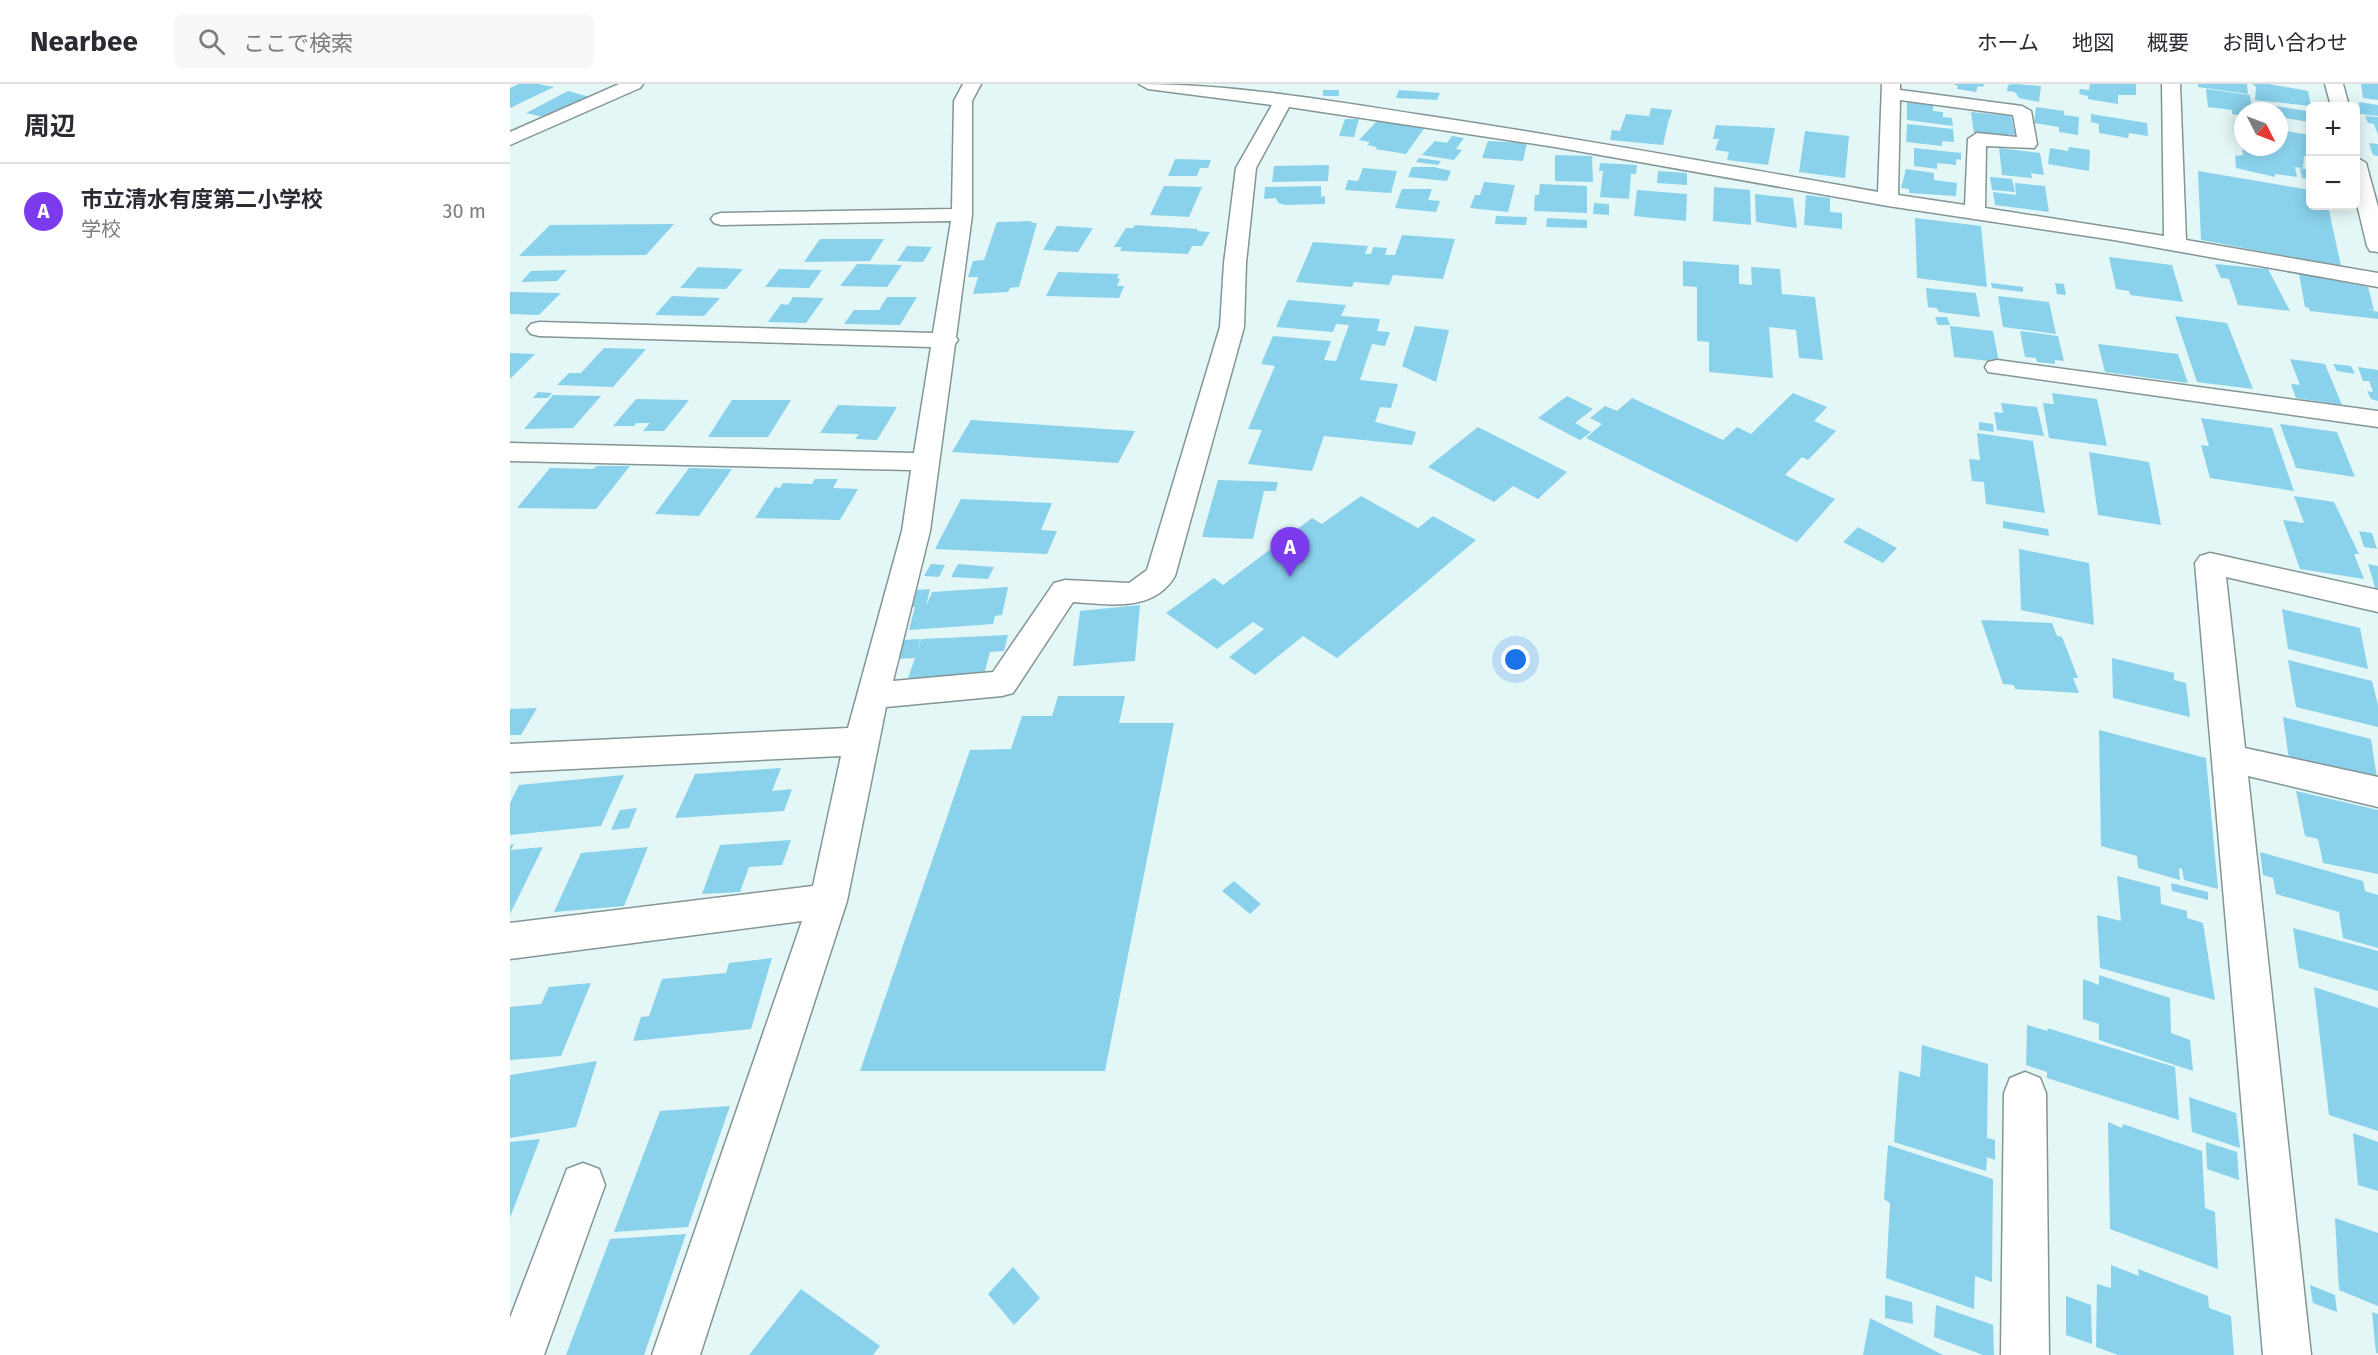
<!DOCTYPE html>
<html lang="ja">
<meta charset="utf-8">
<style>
body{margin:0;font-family:"Fira Sans","Noto Sans JP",sans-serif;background:#f7f7f7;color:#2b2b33}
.controls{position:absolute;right:18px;top:18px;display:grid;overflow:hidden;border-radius:9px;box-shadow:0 3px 15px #0003}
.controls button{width:54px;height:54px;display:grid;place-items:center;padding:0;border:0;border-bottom:2px solid #e1e1e2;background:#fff;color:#2b2b33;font:30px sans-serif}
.compass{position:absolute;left:1724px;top:18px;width:54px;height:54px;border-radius:50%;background:#fff;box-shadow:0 3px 15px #0003;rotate:132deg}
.you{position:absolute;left:1006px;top:576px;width:21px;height:21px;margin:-15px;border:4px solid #fff;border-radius:50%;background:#1a73e8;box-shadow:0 0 0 9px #1a73e833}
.badge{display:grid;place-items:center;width:39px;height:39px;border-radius:50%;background:#7c3aed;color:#fff;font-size:20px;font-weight:700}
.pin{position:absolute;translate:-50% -50px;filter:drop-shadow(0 2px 3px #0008)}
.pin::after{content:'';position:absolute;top:32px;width:21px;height:18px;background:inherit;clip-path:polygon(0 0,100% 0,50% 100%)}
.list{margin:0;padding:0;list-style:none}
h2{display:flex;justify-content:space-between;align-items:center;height:78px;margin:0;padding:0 24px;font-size:26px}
h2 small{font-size:20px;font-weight:400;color:#7c7c81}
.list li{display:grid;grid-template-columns:39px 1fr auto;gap:18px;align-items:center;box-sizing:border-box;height:96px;padding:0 24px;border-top:2px solid #e1e1e2}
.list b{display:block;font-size:22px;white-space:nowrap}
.list p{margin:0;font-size:20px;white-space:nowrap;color:#7c7c81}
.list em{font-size:20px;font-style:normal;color:#7c7c81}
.icon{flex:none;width:33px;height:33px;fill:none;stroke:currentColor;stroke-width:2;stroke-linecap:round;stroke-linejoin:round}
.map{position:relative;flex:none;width:1868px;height:1271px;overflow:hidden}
header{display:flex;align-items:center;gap:36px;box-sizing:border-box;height:84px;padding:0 30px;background:#fff;border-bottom:2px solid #e1e1e2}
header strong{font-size:28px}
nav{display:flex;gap:33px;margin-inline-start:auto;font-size:21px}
.search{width:420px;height:54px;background:#f7f7f7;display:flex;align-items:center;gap:15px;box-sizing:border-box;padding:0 21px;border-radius:9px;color:#7c7c81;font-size:22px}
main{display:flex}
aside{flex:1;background:#fff}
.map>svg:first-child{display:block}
</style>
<header>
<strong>Nearbee</strong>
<div class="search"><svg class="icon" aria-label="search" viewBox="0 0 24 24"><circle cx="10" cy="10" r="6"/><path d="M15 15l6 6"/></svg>ここで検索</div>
<nav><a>ホーム</a><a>地図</a><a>概要</a><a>お問い合わせ</a></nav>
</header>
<main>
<aside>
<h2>周辺<small></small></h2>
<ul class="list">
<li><span class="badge">A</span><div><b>市立清水有度第二小学校</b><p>学校</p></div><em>30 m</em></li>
</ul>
</aside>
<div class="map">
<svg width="1868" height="1271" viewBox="0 0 1868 1271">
<rect width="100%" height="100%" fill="#e4f7f7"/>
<path fill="#8ad1ec" d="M9,0H28L44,3L0,24V4Z
M1443,0H1474L1473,3L1468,2L1466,8L1447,5L1448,2Z
M1504,0L1531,2L1529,18L1509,14L1505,8L1497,7L1498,1Z
M1580,0H1626V11H1608V20L1578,15V12L1569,10L1570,5L1579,6Z
M1688,0H1737L1738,10L1688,3Z
M1742,0H1759L1798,7L1801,22L1745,16L1746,3Z
M1851,0H1868V16L1853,14Z
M1696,5L1740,11L1742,27H1733V32L1722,30V26L1698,23Z
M813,6H829V12H813Z
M889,6L930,9L927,16L886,14Z
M58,7L83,14L33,33L16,29Z
M1397,18L1423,20V27L1433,28V33L1442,34L1443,42L1397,36Z
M1849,18L1868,21V32L1850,30Z
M1745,19L1797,27L1799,38L1775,34L1776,38L1769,37V27H1746Z
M1526,23L1554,27V31L1569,33L1568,51L1549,48V43L1524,39Z
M1141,24L1162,26L1160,34L1139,32Z
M1461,28L1501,32L1505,51L1498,50V53L1464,50Z
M1116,30L1159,34L1153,61L1100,56L1102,46L1110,47Z
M1581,30L1637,39L1638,52L1619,49L1618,54L1589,49V40L1581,38Z
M1855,32L1868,33V51L1864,40L1858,39Z
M835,35H849L844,53L829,52Z
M867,37L915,43L896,70L865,65L867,63L857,61L860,58L849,56Z
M1397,40L1443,45L1444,58L1432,57V62L1396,58Z
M1206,41L1265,44L1258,81L1217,76L1219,68L1205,66L1209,55H1203Z
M1295,47L1339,52L1335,94L1289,88Z
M1776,47L1800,51V66H1797L1799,73L1794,72L1793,84L1785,83L1787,93L1765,90V93L1726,84L1725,72L1733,71L1732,63H1769V50L1777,51Z
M942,52L954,54L946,65L952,66L944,76L912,71L925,57L937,59Z
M978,57L1017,59L1013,77L972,74Z
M1859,59L1868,60V72L1863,71Z
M1559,63L1580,66L1579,87L1538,80L1540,64L1558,67Z
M1404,64L1451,69V76L1446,75V81L1427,79V85L1404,82Z
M1489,64L1530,69L1534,91L1521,89L1522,94L1492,91Z
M1045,71L1082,72L1083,98L1045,97Z
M909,74L931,77L928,81L906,78Z
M665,75L701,76L698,84H690L687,92H658Z
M1090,79L1127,81L1126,90H1121L1119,115L1090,113L1093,87H1089Z
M819,81L818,97L762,98L764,82Z
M902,83H924L941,87L937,97L898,93Z
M853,84L887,87L881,109L835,106L838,96L848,97Z
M1790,84L1800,86V95L1792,94Z
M1396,85L1424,89V96L1447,99L1446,112L1399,109V105L1391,104Z
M1148,87L1177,89V101L1147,99Z
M1688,87L1800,106V122H1818L1831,182L1691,156Z
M1480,93L1502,95L1505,108L1482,106Z
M974,98L1005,101L998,128L960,124L965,111H970Z
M1505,99L1535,102L1539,128L1485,121L1483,108L1506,111Z
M1030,100L1077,102V129L1024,127L1025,111H1029Z
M654,102L692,103L679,133L640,131Z
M811,102V113L815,112V120L775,121L768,119L766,114L754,115L755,103Z
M1204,103L1240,106L1241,141L1203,137Z
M892,105H922L918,116L930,117L926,128L885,124Z
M1127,106L1177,110L1176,137L1124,132Z
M1245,110L1283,114L1287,144L1246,138Z
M1296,111L1320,114V128L1332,129V145L1294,141Z
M1084,119L1099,120V131L1083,130Z
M986,132L1017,133L1016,141L985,140Z
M1037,134L1077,136V144L1036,143Z
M1405,134L1471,142L1477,203L1407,194Z
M522,137L521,139H527L509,203L500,204L498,208L463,210L468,193H458L463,177L474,176L487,138Z
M164,140L136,171L9,172L40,141Z
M625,141L688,145L687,147L700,148L692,162H682L678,170L610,167L612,163H604L616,144H623Z
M547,142L583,144L568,168L533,166Z
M892,151L945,155L933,195L883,191L879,201L844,198L842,203L786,198L803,158L858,162L855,170H861L863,163L877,164L875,171H885Z
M310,155H374L360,177L294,178Z
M397,162L422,163L413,178L387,177Z
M1599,173L1662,181L1673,218L1620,211L1619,207L1606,205Z
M1173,177L1229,181V200L1242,201L1241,183L1270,185L1272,210L1305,213L1313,276L1289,274L1286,246L1259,243L1263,294L1199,288V258L1187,257V203L1173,202Z
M347,180L392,181L377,203L330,202Z
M1705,180L1758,185L1780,227L1728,221L1719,195L1711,194Z
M188,183L233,185L216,205L170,204Z
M269,185L312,186L299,204L255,203Z
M57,186L47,197L11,198L21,187Z
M548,188L609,190L607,194L610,195L607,202H614L609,214L536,212Z
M1789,190L1858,203L1864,226L1858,225L1868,228V235L1800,227L1799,224L1795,223Z
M1481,199L1513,203V208L1482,204Z
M1545,199L1554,200L1556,211L1547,210Z
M1416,204L1466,209L1470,233L1429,228L1427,224L1418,223Z
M0,208L51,209L29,231L0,230Z
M162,212L210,214L194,232L145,231Z
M1488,212L1539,218L1546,250L1493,243Z
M283,213L314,214L296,239L258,238L271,220L278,221Z
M377,213H407L390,241L334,240L344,226H369Z
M778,216L836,221L831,232L870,235L867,247L880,248L875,262L862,260L850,296L888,300L881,324L870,323L865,338L906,348L902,361L814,352L802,387L738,380L752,346L738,345L765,282L751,280L763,252L821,257L814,276L826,277L839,241L826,240L823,248L766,243Z
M1665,232L1717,239L1743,305L1687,298Z
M1425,233H1437L1440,241H1428Z
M905,242L939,246L926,298L892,282Z
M1440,242L1483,247L1489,278L1444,273Z
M1510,247L1548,252L1554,277L1545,276V280L1527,278L1526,274L1515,273Z
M1588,260L1668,270L1678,299L1595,288Z
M94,264L136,265L103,303L47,301L59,289H71Z
M0,269L25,270L0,295Z
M1780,275L1815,280L1832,321L1786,314L1781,300L1790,301Z
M1823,280L1841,282L1845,290L1827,287Z
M1848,283L1868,286V317L1861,315L1857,307L1863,308L1859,297H1853Z
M28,308L42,309L38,314H23Z
M1283,309L1317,323L1304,337L1326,347L1298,376L1292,373L1275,391L1325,415L1287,458L1076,354L1092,340L1080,334L1095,322L1107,327L1122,314L1213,356L1227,343L1241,350Z
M1542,309L1587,315L1597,362L1539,354L1533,319L1544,320Z
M43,311L91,312L63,344L14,345Z
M1057,312L1083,325L1065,339L1081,348L1070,356L1028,334Z
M126,315L179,316L154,347H133L140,339H126L124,342H103Z
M222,316H281L258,353H198Z
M1491,319L1527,323L1534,352L1487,346L1484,328L1493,329Z
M328,321L387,323L367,356L345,355L349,350L310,349Z
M1691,334L1762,344L1784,407L1700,394L1691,361L1699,362Z
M461,336L625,347L608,379L442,368Z
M1469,338L1483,340L1484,348L1469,346Z
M1770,340L1827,348L1845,393L1786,384Z
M968,343L1057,388L1028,415L1003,402L984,418L918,383Z
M1467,349L1523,357L1535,429L1476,420L1474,398L1462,397L1459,375L1470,376Z
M1579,368L1639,378L1651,441L1588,431Z
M87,382H120L86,425L7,424L40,384L83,385Z
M179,384L222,385L189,432L145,430Z
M305,395H328L323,404L348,405L330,436L245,434L265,403L270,404L273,399L302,400Z
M708,396L768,398L766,407H754L743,455L692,453Z
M851,412L908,444L923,432L966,456L827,574L793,552L745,591L719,573L754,545L743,538L707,565L656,529L704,494L713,501L802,434L812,440Z
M1784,412L1824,418L1849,470H1844L1854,495L1790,485L1773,436L1794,439Z
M451,415L542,419L531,446L547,447L537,470L425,465Z
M1493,437L1538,445L1539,452L1493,444Z
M1348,443L1387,464L1373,479L1333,458Z
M1849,447L1862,449L1867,465L1854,463Z
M1509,465L1579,479L1584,541L1511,526Z
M421,480L435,481L429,493L414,492Z
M448,480L484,483L478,495L441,493Z
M1858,480L1868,482V510H1867Z
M498,503L492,531L485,532L483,540L399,546L405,523H400L404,506L420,505L416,522L422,508Z
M630,521L625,577L563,582L570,527Z
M1772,525L1850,544L1858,585L1778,565Z
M1471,536L1542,539L1547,552L1552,553L1568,594H1563L1569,609L1505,605L1504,601L1493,600Z
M498,551L494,567L480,568L473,594L397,597L405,574L387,575L392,556L410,555L408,565L411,555Z
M1602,574L1664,589V596L1676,599L1680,633L1603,614Z
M1778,576L1862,597L1868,621V643L1786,623Z
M548,612H615L609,639H664L595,987H350L460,666L501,665L512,632H542Z
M27,624L11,651H0V625Z
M1773,633L1861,655L1868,700L1779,676Z
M1589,646L1696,674L1708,805L1674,796L1672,785L1669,784L1670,796L1628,784L1627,772L1591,762Z
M271,684L262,707L282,705L274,727L165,734L185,690Z
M114,691L91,742L0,751V719L9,701Z
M1786,707L1868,726V790L1813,779L1808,755L1795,752Z
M127,724L119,744L101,746L110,726Z
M281,756L272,781L239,783L230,808L192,810L210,761Z
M4,760L1,766L33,763L0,830V761Z
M138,763L114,822L44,828L71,769Z
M1750,768L1853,797L1855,807L1868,811V864L1833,854L1829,828L1766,810L1763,794L1753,791Z
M1607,792L1650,803L1651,820L1677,827V834L1693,839L1705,916L1590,884L1587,831L1611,837Z
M724,797L751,820L740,830L712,807Z
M1661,799L1698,808V816L1662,807Z
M1783,844L1868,867V907L1789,884Z
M262,874L241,945L123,957L131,933L139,932L152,895L216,889L219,879Z
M1589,891L1660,914L1661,949L1680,956L1683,987L1589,956V940L1573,935V895L1589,901Z
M81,899L51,972L0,976V923L31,920L39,903Z
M1804,903L1868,924V1047L1819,1031Z
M1517,941L1538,947L1537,944L1665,983L1669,1036L1537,994V988L1516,981Z
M1412,961L1478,980L1477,1054L1485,1056V1076L1477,1073L1476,1087L1384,1058L1389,987L1410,993Z
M87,977L66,1043L0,1054V991Z
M1679,1013L1726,1029L1730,1064L1682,1048Z
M220,1022L178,1143L104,1148L150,1027Z
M1598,1038L1612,1044L1613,1040L1692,1067L1695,1124L1705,1128L1708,1185L1600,1145Z
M1843,1049L1868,1058V1107L1848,1101Z
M30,1055L0,1134V1058Z
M1696,1058L1727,1068L1729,1096L1697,1085Z
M1378,1061L1483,1095L1482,1198L1465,1192L1464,1225L1376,1194L1380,1119L1374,1115Z
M1825,1134L1868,1149V1222L1829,1206Z
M176,1150L134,1271H56L100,1155Z
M1601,1181L1629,1192L1628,1185L1698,1212L1699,1224L1721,1232L1724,1271H1608L1586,1263L1587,1200L1601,1204Z
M503,1183L530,1214L504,1241L478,1210Z
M1800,1201L1825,1211L1827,1228L1803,1219Z
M291,1205L370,1262L363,1271H239Z
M1375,1211L1402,1218L1403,1240L1375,1234Z
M1556,1212L1581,1221L1582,1260L1556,1251Z
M1426,1221L1483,1241L1484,1271H1473L1424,1253Z
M1862,1228L1868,1230V1269H1866Z
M1360,1234L1433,1271H1353Z"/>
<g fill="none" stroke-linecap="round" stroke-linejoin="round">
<g stroke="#839594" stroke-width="3">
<path id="minor" d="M109,0H133L130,4L0,61V48Z
M453,0H471L462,17V131L446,253L448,256L445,260L420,447L383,597L483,588L544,499L555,496L619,499L637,486L710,243L714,179L726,84L762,21L638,5L629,0C724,0 819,17 912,31C1065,54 1216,81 1368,108L1372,0H1390V6L1512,22L1521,27L1527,60L1524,64L1476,62L1475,124L1654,152L1652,0H1670L1676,156L1868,189V203L1604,156L1378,122L1045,63L779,23L746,84L736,179L734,243L665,492C643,529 599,520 563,518L503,609L492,612L376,623L337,817L190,1271H142L292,837L0,875V839L303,802L331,672L0,688V660L338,644L392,447L401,386L0,377V359L404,369L421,263L29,252L21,250L17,245L21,240L29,238L423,249L441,137L211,141L204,139L201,135L204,131L211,129L442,125L444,17ZM1390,16L1503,31L1507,53L1467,49L1458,55L1455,121L1388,111Z
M1815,0H1833L1839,22H1821Z
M1846,73L1856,79L1868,123V168L1860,167L1857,162L1846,116Z
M1487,276L1868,327V343L1478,288L1475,283L1478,278Z
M1700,469L1868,506V528L1716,493L1735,664L1868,693V723L1738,692L1801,1271H1753L1685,479L1690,472Z
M1515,988L1530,994L1536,1009L1539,1271H1491L1494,1009L1500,994Z
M73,1079L89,1085L95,1101L34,1271H0V1234L57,1085Z"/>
</g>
<use href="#minor" fill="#fff" fill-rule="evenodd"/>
</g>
</svg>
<div class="controls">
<button>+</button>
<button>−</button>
</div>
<svg class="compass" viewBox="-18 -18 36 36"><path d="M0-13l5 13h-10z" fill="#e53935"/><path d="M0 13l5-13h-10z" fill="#7c7c81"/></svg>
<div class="you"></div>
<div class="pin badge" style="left:780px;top:493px">A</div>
</div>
</main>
